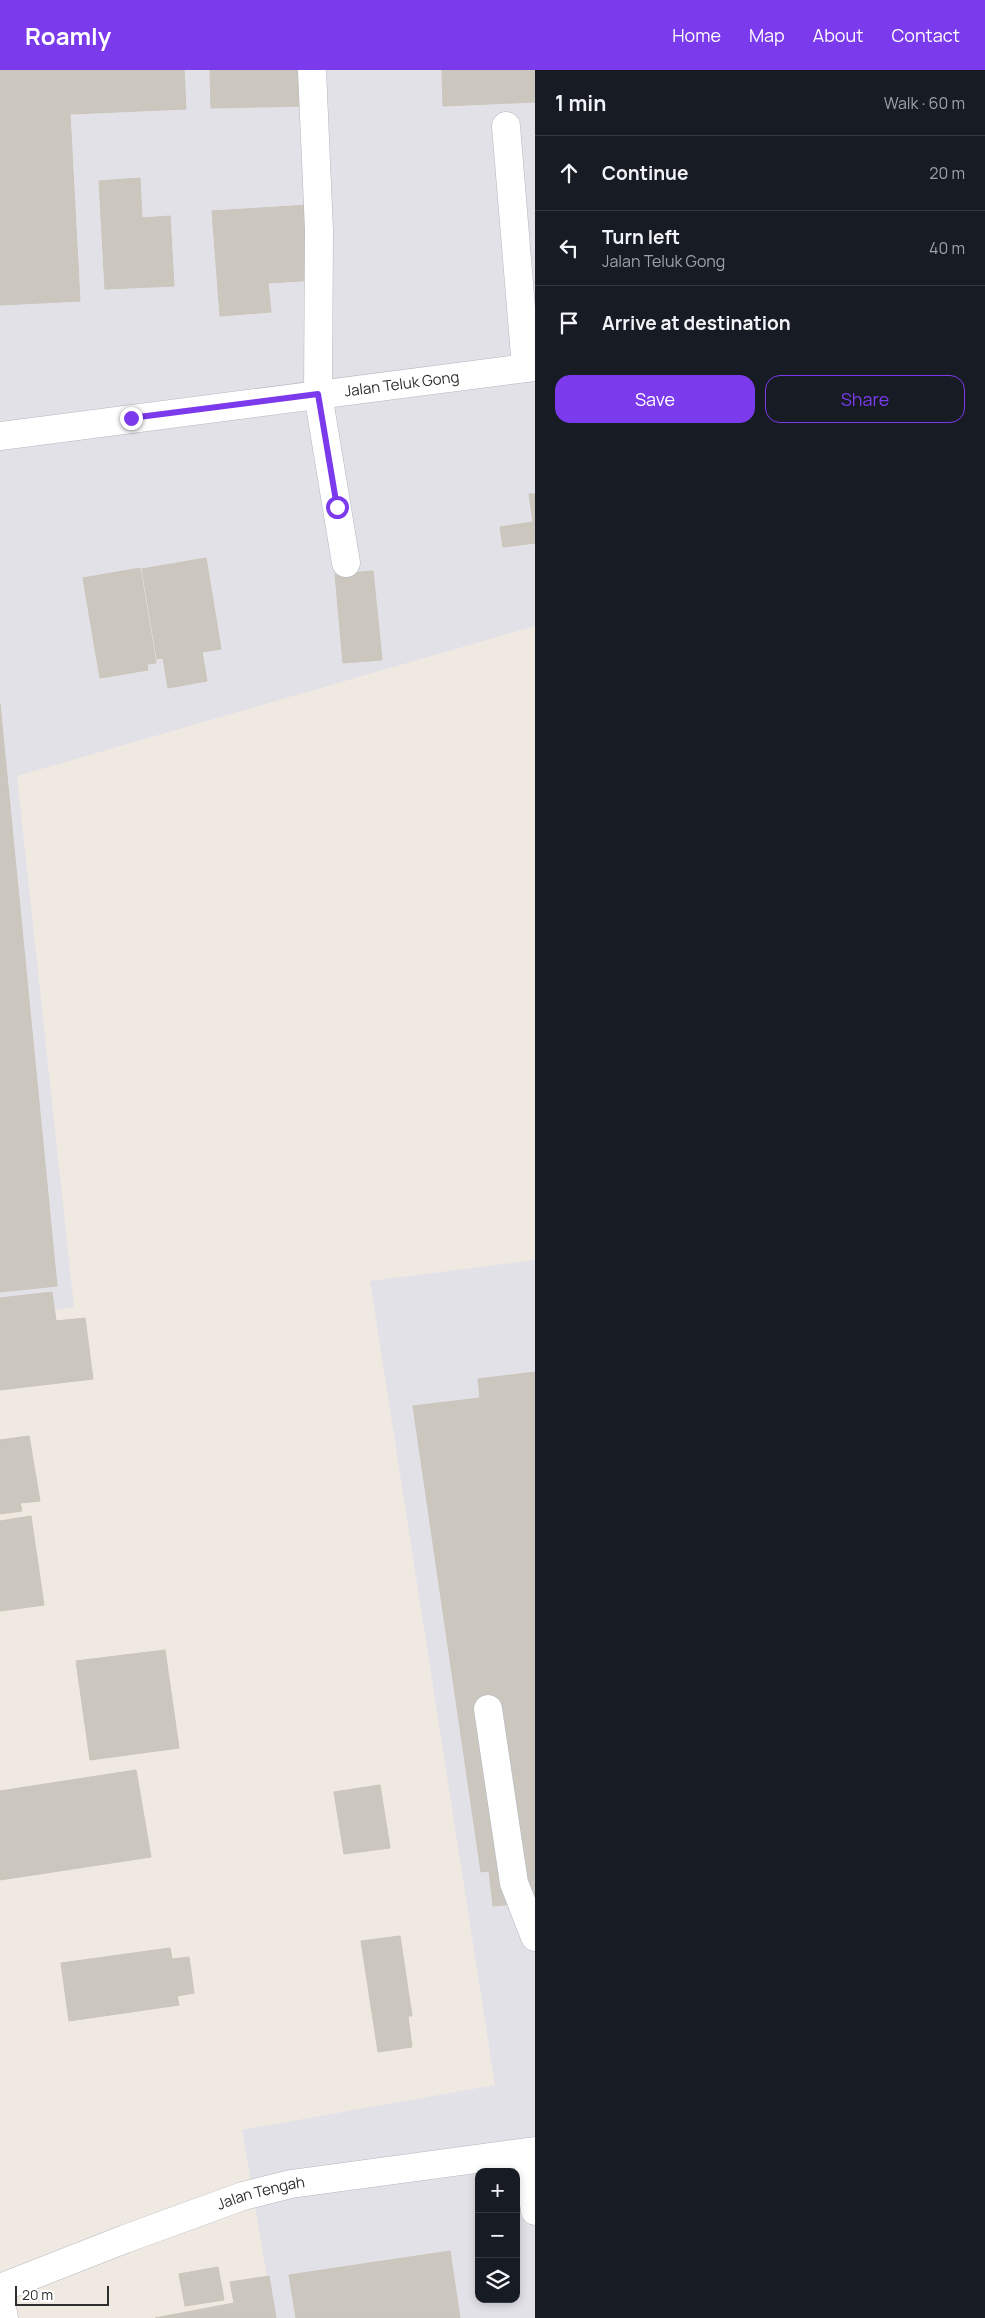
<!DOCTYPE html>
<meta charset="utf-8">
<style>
body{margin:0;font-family:Manrope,sans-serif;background:#242831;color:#f1f3f6}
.controls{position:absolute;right:15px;bottom:15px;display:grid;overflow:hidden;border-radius:10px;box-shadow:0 2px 8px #0003}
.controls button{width:45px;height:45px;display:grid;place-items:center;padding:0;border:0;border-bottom:1px solid #363941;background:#171b24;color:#f1f3f6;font:25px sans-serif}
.scale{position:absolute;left:15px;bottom:12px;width:94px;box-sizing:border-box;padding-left:5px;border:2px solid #2e2e2e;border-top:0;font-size:14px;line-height:18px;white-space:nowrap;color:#2e2e2e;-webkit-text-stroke:4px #fff;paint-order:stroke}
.stop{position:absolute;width:15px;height:15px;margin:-11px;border:4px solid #7c3aed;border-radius:50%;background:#fff}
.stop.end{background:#7c3aed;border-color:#fff;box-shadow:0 1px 5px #0008}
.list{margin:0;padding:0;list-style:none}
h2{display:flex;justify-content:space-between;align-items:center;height:65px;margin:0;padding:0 20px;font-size:21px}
h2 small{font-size:16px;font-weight:400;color:#9ea1a6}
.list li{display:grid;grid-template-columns:32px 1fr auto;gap:15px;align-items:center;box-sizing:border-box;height:75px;padding:0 20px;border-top:1px solid #363941}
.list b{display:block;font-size:19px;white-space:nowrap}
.list p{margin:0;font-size:16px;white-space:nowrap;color:#9ea1a6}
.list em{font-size:16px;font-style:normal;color:#9ea1a6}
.actions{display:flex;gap:10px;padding:15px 20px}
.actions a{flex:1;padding:11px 0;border:1px solid #7c3aed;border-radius:15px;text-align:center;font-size:18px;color:#7c3aed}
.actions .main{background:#7c3aed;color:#fff}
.icon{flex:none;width:28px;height:28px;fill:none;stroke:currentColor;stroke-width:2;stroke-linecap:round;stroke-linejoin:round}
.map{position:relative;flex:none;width:535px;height:2248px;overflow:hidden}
header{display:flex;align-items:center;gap:30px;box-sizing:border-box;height:70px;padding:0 25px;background:#7c3aed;color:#fff}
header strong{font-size:24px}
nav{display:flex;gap:28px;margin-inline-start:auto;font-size:18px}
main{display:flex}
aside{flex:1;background:#171b24}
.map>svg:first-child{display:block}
</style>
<header>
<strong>Roamly</strong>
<nav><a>Home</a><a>Map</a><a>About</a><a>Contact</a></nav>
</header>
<main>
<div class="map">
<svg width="535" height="2248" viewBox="0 0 535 2248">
<rect width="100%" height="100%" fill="#efe9e1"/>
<path fill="#e3e1e8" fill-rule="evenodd" d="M0,0H535V556L17,706L74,1237L0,1247Z
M535,1190V2248H274L242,2060L495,2015L370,1211ZM479,2102H516V2229H479Z"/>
<path fill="#cbc7bf" stroke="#cbc5ba" d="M0,0H184L186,39L70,44L80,231L0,235Z
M210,0H306L307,36L211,38Z
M442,0H535V32L443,36Z
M140,108L142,148L170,146L174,216L105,219L99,111Z
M310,135L316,210L268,213L271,242L220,246L212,141Z
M529,424H535V473L503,477L500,457L533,452Z
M206,488L221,579L202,582L207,611L168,618L163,588L157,589L142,499Z
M140,498L156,593L147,594L148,600L100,608L83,508Z
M373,501L382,590L343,593L335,504Z
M0,634L57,1216L0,1222Z
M52,1222L56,1251L85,1248L93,1309L0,1320V1228Z
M535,1302V1832L493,1836L489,1801L481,1802L413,1336L480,1328L478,1309Z
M29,1366L40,1431L20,1433L22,1441L0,1444V1370Z
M31,1446L44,1535L0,1541V1451Z
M165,1580L179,1678L90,1690L76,1591Z
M136,1700L151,1787L0,1810V1721Z
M380,1715L390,1778L344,1784L334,1722Z
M400,1866L412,1946H408L412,1977L378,1982L361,1871Z
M170,1878L172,1889L189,1887L194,1923L177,1926L179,1935L69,1951L61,1893Z
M450,2181L460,2248H296L289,2205Z
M218,2197L224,2230L185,2236L179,2204Z
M269,2206L276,2248H155L234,2233L230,2212Z"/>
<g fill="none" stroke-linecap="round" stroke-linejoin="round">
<g stroke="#b4b7c1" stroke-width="29">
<g id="minor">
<path d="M312,0L319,160L318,324L346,493"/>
<path d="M506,56L526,298"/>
<path id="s1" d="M0,366L535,297"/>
<path d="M488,1639L514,1813L535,1867"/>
<path d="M527,2083L535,2141"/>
<path id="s2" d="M0,2218L125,2169L243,2126L291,2114L535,2081"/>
<path d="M0,2224L4,2248"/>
</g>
</g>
<use href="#minor" stroke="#fff" stroke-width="28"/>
</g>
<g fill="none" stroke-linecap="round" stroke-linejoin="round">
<path stroke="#7c3aed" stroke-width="6" d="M131,348L318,324L337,437"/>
</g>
<g text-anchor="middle" stroke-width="4.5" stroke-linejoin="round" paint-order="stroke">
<g font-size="15" fill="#2e2e2e" stroke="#fff">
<text dy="5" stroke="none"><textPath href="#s1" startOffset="405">Jalan Teluk Gong</textPath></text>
<text dy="5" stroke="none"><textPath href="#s2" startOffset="278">Jalan Tengah</textPath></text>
</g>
</g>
</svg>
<div class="controls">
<button>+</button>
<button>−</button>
<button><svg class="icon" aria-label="layers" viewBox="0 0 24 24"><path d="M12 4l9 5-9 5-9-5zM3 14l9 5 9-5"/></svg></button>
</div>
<div class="scale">20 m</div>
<div class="stop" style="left:337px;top:437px"></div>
<div class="stop end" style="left:131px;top:348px"></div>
</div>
<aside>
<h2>1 min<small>Walk · 60 m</small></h2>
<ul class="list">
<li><svg class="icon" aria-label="ahead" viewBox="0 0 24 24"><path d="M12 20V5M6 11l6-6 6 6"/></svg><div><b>Continue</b></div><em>20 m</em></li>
<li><svg class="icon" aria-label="left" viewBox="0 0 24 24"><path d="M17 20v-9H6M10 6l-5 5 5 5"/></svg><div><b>Turn left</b><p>Jalan Teluk Gong</p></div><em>40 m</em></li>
<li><svg class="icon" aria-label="arrive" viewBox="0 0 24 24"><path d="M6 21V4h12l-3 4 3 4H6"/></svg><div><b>Arrive at destination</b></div></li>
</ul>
<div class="actions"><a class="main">Save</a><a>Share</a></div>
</aside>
</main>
